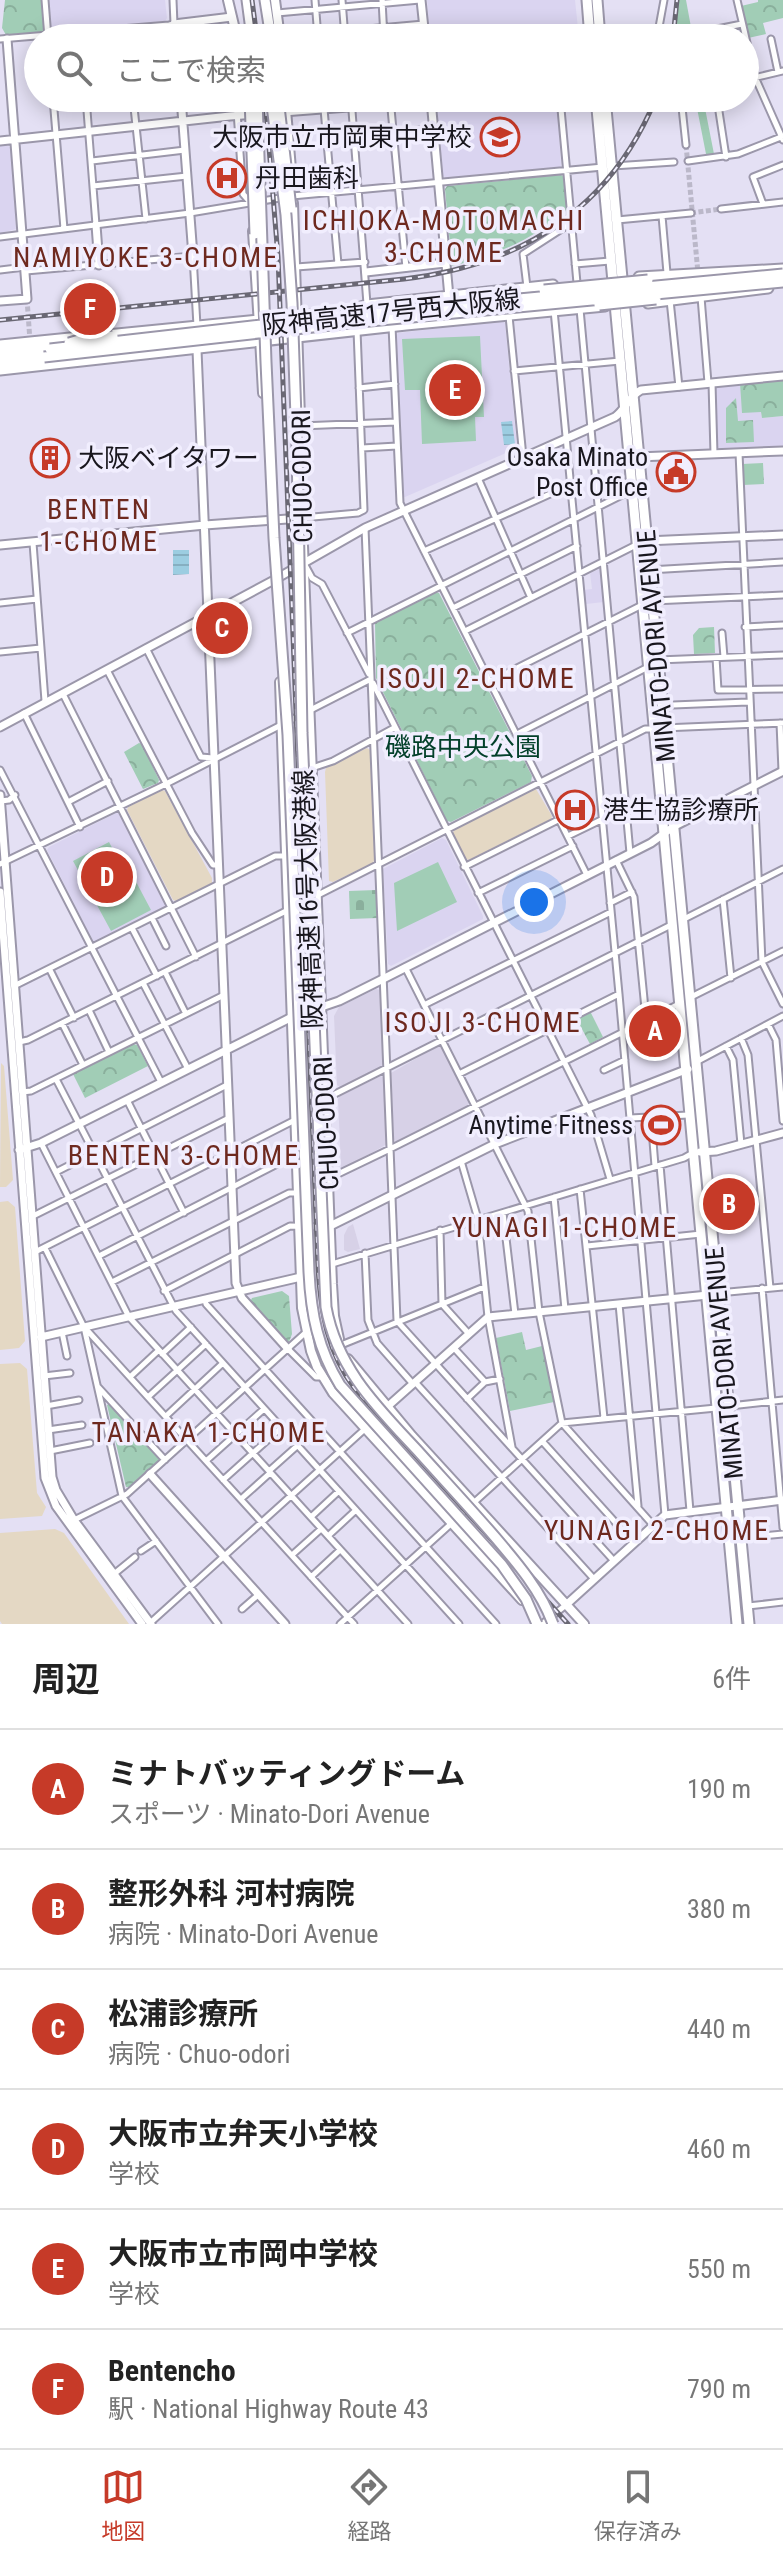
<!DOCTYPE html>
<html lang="ja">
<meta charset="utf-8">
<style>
body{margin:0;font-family:"Roboto Condensed","Noto Sans JP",sans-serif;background:#f2f2f2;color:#222}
.you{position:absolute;left:534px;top:902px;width:28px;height:28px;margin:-20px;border:6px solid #fff;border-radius:50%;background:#1a73e8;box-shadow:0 0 0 12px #1a73e833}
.badge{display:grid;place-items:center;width:52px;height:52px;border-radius:50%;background:#c63a28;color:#fff;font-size:26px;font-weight:700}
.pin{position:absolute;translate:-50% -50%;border:4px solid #fff;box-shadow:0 2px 8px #0006}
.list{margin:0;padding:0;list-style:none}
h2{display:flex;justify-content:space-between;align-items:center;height:104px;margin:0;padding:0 32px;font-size:34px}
h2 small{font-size:26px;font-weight:400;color:#767676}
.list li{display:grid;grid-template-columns:52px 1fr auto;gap:24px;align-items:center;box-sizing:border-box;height:120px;padding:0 32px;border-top:2px solid #e0e0e0}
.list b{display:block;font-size:30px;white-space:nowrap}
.list p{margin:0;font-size:26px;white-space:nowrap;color:#767676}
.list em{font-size:26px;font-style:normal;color:#767676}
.icon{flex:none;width:44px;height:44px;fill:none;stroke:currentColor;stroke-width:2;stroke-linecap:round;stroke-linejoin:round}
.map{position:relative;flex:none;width:783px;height:1624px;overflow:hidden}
.search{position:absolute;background:#fff;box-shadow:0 4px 20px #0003;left:24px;right:24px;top:24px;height:88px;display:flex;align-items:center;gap:20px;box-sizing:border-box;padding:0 28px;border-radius:44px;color:#767676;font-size:30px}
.sheet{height:824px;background:#fff}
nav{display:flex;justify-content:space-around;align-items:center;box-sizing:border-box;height:112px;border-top:2px solid #e0e0e0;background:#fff;font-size:22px;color:#767676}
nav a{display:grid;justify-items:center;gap:4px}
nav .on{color:#c63a28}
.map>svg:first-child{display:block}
</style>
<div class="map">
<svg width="783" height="1624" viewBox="0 0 783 1624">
<defs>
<pattern id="cemetery-stones" width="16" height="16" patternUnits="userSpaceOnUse" patternTransform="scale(2)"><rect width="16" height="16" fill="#a1cdb6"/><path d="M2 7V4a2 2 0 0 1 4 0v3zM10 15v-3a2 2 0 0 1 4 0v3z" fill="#8aaf9c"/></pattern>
<pattern id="park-crowns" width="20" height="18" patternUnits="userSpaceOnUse" patternTransform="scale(2)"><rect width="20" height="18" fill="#a1cdb6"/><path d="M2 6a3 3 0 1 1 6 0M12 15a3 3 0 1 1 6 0" fill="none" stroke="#8aaf9c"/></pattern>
<pattern id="water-rules" width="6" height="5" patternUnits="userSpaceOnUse" patternTransform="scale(2)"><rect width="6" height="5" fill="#9ccde1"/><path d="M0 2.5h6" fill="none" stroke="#86afc1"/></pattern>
</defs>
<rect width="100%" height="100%" fill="#e4e0f4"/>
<path fill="#d7d1e7" d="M376,989L380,990L383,1063L382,1066L340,1087L337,1085L334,1016L339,1007Z
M438,1046L442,1048L469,1102L468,1106L397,1142L394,1140L391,1073Z
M380,1076L383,1077L387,1144L344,1169L341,1167L338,1099L340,1096Z
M353,1224L360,1249L348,1252L344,1250V1235L348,1227Z"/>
<path fill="#e4d8c4" d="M367,748L370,750L375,858L373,863L333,882L329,881L325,772L326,768Z
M536,789L552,816L551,819L469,860L466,859L453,833L454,829Z
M162,790L165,791L212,878V883L176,901L173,900L127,810L128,807Z
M1,1063L4,1066L13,1180L6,1187H0Z
M8,1201L15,1207L25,1341L19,1348L0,1350V1202Z
M20,1363L27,1369L37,1493L46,1507L42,1516L0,1519V1364Z
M55,1529L64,1533L129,1624H2L0,1621V1533Z"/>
<path fill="#dad4f0" d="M48,0H165L167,18L165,21L53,31L51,28Z
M427,0H575L579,38H430Z
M530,98L557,99L561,167L446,178L443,176L437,108L440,105Z
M7,145L11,148L16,229L0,233V146Z
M503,321L505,323L517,446L515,449L405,497L402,496L396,335L398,333Z
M740,383L761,412L762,418L783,416V448L717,451L714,386Z
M599,569L601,570L604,602L586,604L584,590L592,589L590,573Z
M116,813L120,814L166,904L164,908L96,942L93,941L47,850L49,847Z
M442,838L446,840L483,916V919L391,966L388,964L383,869Z"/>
<path fill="#a1cdb6" d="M679,0H686L693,38H675Z
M695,98H703L714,154H706Z
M480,336L484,417H475L476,441L422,444L420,390H405L402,339Z
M109,842L120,863L125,861L151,910L111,931L73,861Z
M438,862L457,902L397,931L394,883Z"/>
<path fill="url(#cemetery-stones)" d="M376,890L377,918L350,919L349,891Z"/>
<path fill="url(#park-crowns)" d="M5,0H42L44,29L42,32L6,35L2,28Z
M758,0H783V18L763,23L766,34L748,38L741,6L758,2Z
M561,175L564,177L567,209C536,239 493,256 452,266L445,189L447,186Z
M783,379V416L762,418L761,412L742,413L740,383Z
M736,398L738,421L753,420L754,442L726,443V408Z
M763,463L764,484L743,485L742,464Z
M436,592L439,593L532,776L531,782L451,822L447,821L376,678L375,623Z
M714,627L715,653L694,654L693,635L699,628Z
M139,743L142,744L159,780L158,783L143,789L124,752Z
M590,1011L603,1037L590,1044L576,1018Z
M133,1044L137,1045L148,1066L85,1098L73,1074Z
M282,1291L289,1296L292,1334L289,1342L285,1341L250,1302L252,1298Z
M522,1332L526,1350L542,1346L554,1402L510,1411L496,1338Z
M110,1403L159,1457V1460L129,1487H126L107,1405Z"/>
<path fill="url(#water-rules)" d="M512,421L515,444L504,445L501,422Z
M173,550H189V574L173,575Z"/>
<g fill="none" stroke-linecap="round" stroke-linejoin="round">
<path stroke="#bbb8c9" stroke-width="5" stroke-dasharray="5 2.5" stroke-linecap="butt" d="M686,145L698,273
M691,213L721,209
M27,299L30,341"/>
<g stroke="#9b97aa" stroke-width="9">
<path id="street" d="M45,0L48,38
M315,0L318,38
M342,0L345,38
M382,0L384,38
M737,0L755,77L783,140
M277,13L420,0
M125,29L126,38
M712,30L742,24
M345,31L424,24
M657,38L664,0
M0,39L169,25L174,24L173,0
M771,39L778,72
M745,80L783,71
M53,98L64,229
M86,98L96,225
M133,98L146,219
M236,98L243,194L250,202
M323,98L338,264
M351,98L367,304
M390,98L406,268
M560,98L577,283
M681,98L686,145
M720,98L718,105L726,157
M353,135L434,129
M92,161L185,150
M688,161L738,154L781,137
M613,166L674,162
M93,186L187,176
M763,204L753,177L783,165
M721,209L783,202
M662,216L667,273
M617,220L691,213
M0,237L190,213L292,196L603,167
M575,264L610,261
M296,267L365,262
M0,270L25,267
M26,271L193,256L197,326
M527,287L523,254L571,223
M701,297L708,383
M670,300L679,387
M580,309L630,853
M554,310L619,994L665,1515
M509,316L523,457
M392,326L400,503L587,875
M514,371L620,361
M712,383L714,454
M359,388L395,384
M301,426L396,422
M362,448L397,446
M739,453L762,962L783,1004
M478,478L531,598
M302,518L358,513L364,510L357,330
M365,528L397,1321L614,1561
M33,543L45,701
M424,551L570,485
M306,567L312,578L322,584L369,674
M649,570L783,562
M653,601L783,595
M0,603L37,599
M453,608L577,546
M745,627L783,625
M465,631L636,545
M347,633L632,490
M722,633L724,657
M146,648L201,757L213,758
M0,652L41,648
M716,658L718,690L783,689
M658,660L783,655
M107,670L192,833L213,865H219
M491,681L644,604
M373,683L591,1115L610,1179
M63,694L196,957
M673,705L748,702
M24,713L80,827
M780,723L782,771
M663,728L783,723
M517,734L648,667
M312,768L333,761L394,728
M0,770L161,1082
M1,801L9,800L15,795
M68,802L108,781
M568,836L601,820
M616,860L634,897L646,1019
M0,864L166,784L371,679
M464,867L560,819
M478,893L573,846
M723,899L731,978
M610,903L632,892
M152,918L166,946
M684,919L783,869
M132,928L157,976
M405,967L528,1211L539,1312L562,1423L653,1525
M50,970L74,1018
M165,972L186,1014
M143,983L188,1069
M14,986L275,856H286
M691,997L783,951
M424,1005L611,912
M89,1010L109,1052
M62,1023L83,1065
M768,1024L776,1040L783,1121
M741,1038L748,1055L770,1288
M19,1042L28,1040L288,910L294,902H309L316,896L645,729H653
M726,1046L733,1060L741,1144
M696,1062L783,1016
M604,1070L625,1060
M459,1074L619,994
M56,1079L176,1311L459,1624
M22,1092L31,1091L224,995
M325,1099L673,924
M127,1100L184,1213
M651,1117L655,1166
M630,1118L688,1115
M41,1143L129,1317L408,1624
M461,1161L478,1219L488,1317L512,1447
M660,1165L690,1511
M56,1172L227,1085
M329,1175L338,1174L390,1149L679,1004
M580,1189L604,1418
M554,1197L565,1309
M503,1213L515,1314
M33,1216L229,1118
M440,1230L442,1304L469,1334
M587,1246L701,1234
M45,1248L84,1327L122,1496L218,1624
M35,1252L297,1119
M365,1253L368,1320L377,1343L413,1384
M99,1256L283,1161L296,1159
M332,1264L684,1158L693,1153
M112,1282L289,1193H298
M762,1288L783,1528
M164,1291L290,1226L323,1227
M718,1293L783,1287
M205,1300L206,1304L496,1624
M619,1304L638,1506
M86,1329L354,1624
M62,1332L67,1356
M341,1345L484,1287
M454,1348L485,1382
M288,1349L316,1377H322
M162,1354L191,1327
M44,1376L70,1373
M130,1377L159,1350
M415,1382L594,1579
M98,1387L165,1460
M148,1397L206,1344
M467,1399L485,1382L500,1379
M46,1406L79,1400
M730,1406L783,1400
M166,1416L223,1363
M48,1430L82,1425
M542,1441L634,1543
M50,1451L90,1443
M206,1461L264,1409
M269,1471L297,1446
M223,1480L281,1428
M241,1499L270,1473
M459,1516L562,1423L716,1408
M311,1517L339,1491
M74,1520L127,1494L305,1333
M328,1536L356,1510
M740,1538L783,1534
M141,1551L156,1541
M292,1555L321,1529
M114,1574L135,1557
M311,1577L340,1550
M748,1606L783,1602
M242,1609L258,1595
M150,1623L366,1428
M340,1624L452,1523
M542,1624L566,1605"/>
</g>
<g stroke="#9b97aa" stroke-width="11">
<path id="secondary" d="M421,0L425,38
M175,38L174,24L232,17
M181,98L193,256
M431,100L449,297
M0,141L230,116L466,98
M96,225L99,265
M366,272L445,263
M0,301L27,299L7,39
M197,350L236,1283L242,1298L288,1349
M638,457L783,451
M646,541L783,535
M0,545L205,525L301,518
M0,727L274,580L365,528L615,417C626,409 629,396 641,390L783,376
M0,795L52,1477L56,1490L74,1520L151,1624
M0,892L45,1478L56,1506L142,1624
M19,1150L41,1143L292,1017L339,1001L379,981L651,843L673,827L783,771
M700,1152L716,1151L783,1133
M330,1226L495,1144L688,1069
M41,1337L301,1277
M387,1407L488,1317L708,1295
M150,1474L285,1624
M567,1604L665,1515L783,1500"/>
</g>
<g stroke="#9b97aa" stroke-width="12">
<path id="primary" d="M228,0L237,38
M275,0L280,38
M285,98L291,169
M293,203L301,449
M253,231L259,325
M260,338L263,393
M303,546L332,1284L334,1316L339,1339
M280,682L302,1308L311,1351L317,1367L333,1393L522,1600
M348,1359L412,1436L584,1624"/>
</g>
<g stroke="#9b97aa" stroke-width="13">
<path id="highway" d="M247,0L252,38
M265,0L271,38
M587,0L590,38
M597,0L600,38
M596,98L737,1624
M605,98L749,1624
M639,277L783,269
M648,303L768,288
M107,335L350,311L367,305L553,285
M0,345L80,337
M0,354L50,349
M0,361L44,357
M0,370L406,325L605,306"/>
</g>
<use href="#street" stroke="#fff" stroke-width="5"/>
<use href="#secondary" stroke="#fff" stroke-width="7"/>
<use href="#primary" stroke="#fff" stroke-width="8"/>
<use href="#highway" stroke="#fff" stroke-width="9"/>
<g stroke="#6a6874" stroke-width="5">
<path id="rail" d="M252,0L257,38
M673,38L677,0
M265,98L278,257L318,1268C321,1313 327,1352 355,1389L568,1624
M0,320L404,279C521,265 610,210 656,98"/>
</g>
<use href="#rail" stroke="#f1eefe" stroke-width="2" stroke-dasharray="6" stroke-linecap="butt"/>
<g stroke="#9b97aa" stroke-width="13" stroke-linecap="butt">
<path id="highway-bridge" d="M250,98L255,234
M257,98L266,362L274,538L288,735L309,1272C311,1314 318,1349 340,1385L502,1565L526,1599L537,1624
M271,98L286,215L292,303L297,446L302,733L326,1307C337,1368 377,1407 417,1450C443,1479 470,1508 495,1537C518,1564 541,1591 553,1624
M278,98L291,208
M544,290L648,280
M599,305L656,299
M69,343L79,340L113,336
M50,349L349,315L783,274
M44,357L349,323L783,282"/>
</g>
<use href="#highway-bridge" stroke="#fff" stroke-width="9"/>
</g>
<defs>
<g id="school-ring" transform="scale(2)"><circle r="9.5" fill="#f1eefe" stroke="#c63a28" stroke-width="1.5"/><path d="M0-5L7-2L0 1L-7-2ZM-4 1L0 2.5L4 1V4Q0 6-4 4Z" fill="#c63a28"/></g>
<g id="hospital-ring" transform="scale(2)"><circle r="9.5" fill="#f1eefe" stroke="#c63a28" stroke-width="1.5"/><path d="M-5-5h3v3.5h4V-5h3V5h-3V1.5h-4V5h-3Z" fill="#c63a28"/></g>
<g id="building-ring" transform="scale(2)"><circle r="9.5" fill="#f1eefe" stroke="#c63a28" stroke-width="1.5"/><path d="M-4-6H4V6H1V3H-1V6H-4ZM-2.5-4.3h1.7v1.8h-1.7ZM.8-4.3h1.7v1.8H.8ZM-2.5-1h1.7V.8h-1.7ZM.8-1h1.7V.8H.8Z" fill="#c63a28"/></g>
<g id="civic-ring" transform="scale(2)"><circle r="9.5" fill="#f1eefe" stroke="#c63a28" stroke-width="1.5"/><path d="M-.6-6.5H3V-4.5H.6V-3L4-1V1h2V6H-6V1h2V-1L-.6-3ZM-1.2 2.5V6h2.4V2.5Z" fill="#c63a28"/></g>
<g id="stadium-ring" transform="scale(2)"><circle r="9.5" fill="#f1eefe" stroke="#c63a28" stroke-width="1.5"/><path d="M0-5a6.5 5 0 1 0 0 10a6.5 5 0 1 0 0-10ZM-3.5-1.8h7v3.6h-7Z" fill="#c63a28"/></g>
</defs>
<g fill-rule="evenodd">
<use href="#school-ring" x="500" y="137"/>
<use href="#hospital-ring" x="227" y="178"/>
<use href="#building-ring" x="50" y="458"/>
<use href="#civic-ring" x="676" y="472"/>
<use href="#hospital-ring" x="575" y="810"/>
<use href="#stadium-ring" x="661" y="1125"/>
</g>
<g text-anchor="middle" stroke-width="7" stroke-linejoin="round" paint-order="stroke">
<g font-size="26" fill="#19171e" stroke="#f1eefe" text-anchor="end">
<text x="472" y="146">大阪市立市岡東中学校</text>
<text x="255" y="187" text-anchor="start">丹田歯科</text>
<text x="648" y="466">Osaka Minato<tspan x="648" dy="30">Post Office</tspan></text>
<text x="78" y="467" text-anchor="start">大阪ベイタワー</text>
<text x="603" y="819" text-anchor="start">港生協診療所</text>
<text x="633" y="1134">Anytime Fitness</text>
</g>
<g font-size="26" fill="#19171e" stroke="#f1eefe">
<text transform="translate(391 312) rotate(-6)" y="9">阪神高速17号西大阪線</text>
<text transform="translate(302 476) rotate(-91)" y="9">CHUO-ODORI</text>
<text transform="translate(656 646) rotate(-95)" y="9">MINATO-DORI AVENUE</text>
<text transform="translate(308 899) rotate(-92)" y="9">阪神高速16号大阪港線</text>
<text transform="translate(326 1123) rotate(-93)" y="9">CHUO-ODORI</text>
<text transform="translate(724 1363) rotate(-95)" y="9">MINATO-DORI AVENUE</text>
</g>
<g font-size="26" fill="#03402a" stroke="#f1eefe">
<text x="463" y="756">磯路中央公園</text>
</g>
<g font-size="28" letter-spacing="2" fill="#6e291f" stroke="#f1eefe">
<text x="444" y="230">ICHIOKA-MOTOMACHI<tspan x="444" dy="32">3-CHOME</tspan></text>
<text x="146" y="267">NAMIYOKE 3-CHOME</text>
<text x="99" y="519">BENTEN<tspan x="99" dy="32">1-CHOME</tspan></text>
<text x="477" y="688">ISOJI 2-CHOME</text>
<text x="483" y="1032">ISOJI 3-CHOME</text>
<text x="184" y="1165">BENTEN 3-CHOME</text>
<text x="565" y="1237">YUNAGI 1-CHOME</text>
<text x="209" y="1442">TANAKA 1-CHOME</text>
<text x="657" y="1540">YUNAGI 2-CHOME</text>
</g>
</g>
</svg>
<div class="you"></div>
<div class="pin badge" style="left:655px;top:1031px">A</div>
<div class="pin badge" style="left:729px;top:1204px">B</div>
<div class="pin badge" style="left:222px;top:628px">C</div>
<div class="pin badge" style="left:107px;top:877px">D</div>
<div class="pin badge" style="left:455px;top:390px">E</div>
<div class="pin badge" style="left:90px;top:309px">F</div>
<div class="search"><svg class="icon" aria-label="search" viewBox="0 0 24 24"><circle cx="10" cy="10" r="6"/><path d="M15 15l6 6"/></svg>ここで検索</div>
</div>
<section class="sheet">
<h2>周辺<small>6件</small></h2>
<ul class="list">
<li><span class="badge">A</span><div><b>ミナトバッティングドーム</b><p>スポーツ · Minato-Dori Avenue</p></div><em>190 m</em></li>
<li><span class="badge">B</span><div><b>整形外科 河村病院</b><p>病院 · Minato-Dori Avenue</p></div><em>380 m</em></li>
<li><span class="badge">C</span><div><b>松浦診療所</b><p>病院 · Chuo-odori</p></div><em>440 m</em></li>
<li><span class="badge">D</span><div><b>大阪市立弁天小学校</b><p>学校</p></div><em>460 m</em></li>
<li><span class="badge">E</span><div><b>大阪市立市岡中学校</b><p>学校</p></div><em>550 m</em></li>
<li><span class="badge">F</span><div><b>Bentencho</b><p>駅 · National Highway Route 43</p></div><em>790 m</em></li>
</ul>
</section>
<nav>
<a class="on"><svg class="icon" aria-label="map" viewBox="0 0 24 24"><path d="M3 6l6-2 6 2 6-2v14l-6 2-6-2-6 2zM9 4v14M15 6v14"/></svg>地図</a>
<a><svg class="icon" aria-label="directions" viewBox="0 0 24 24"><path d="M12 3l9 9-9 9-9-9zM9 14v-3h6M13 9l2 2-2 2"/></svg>経路</a>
<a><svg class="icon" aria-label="saved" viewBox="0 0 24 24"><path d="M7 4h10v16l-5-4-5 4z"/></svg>保存済み</a>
</nav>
